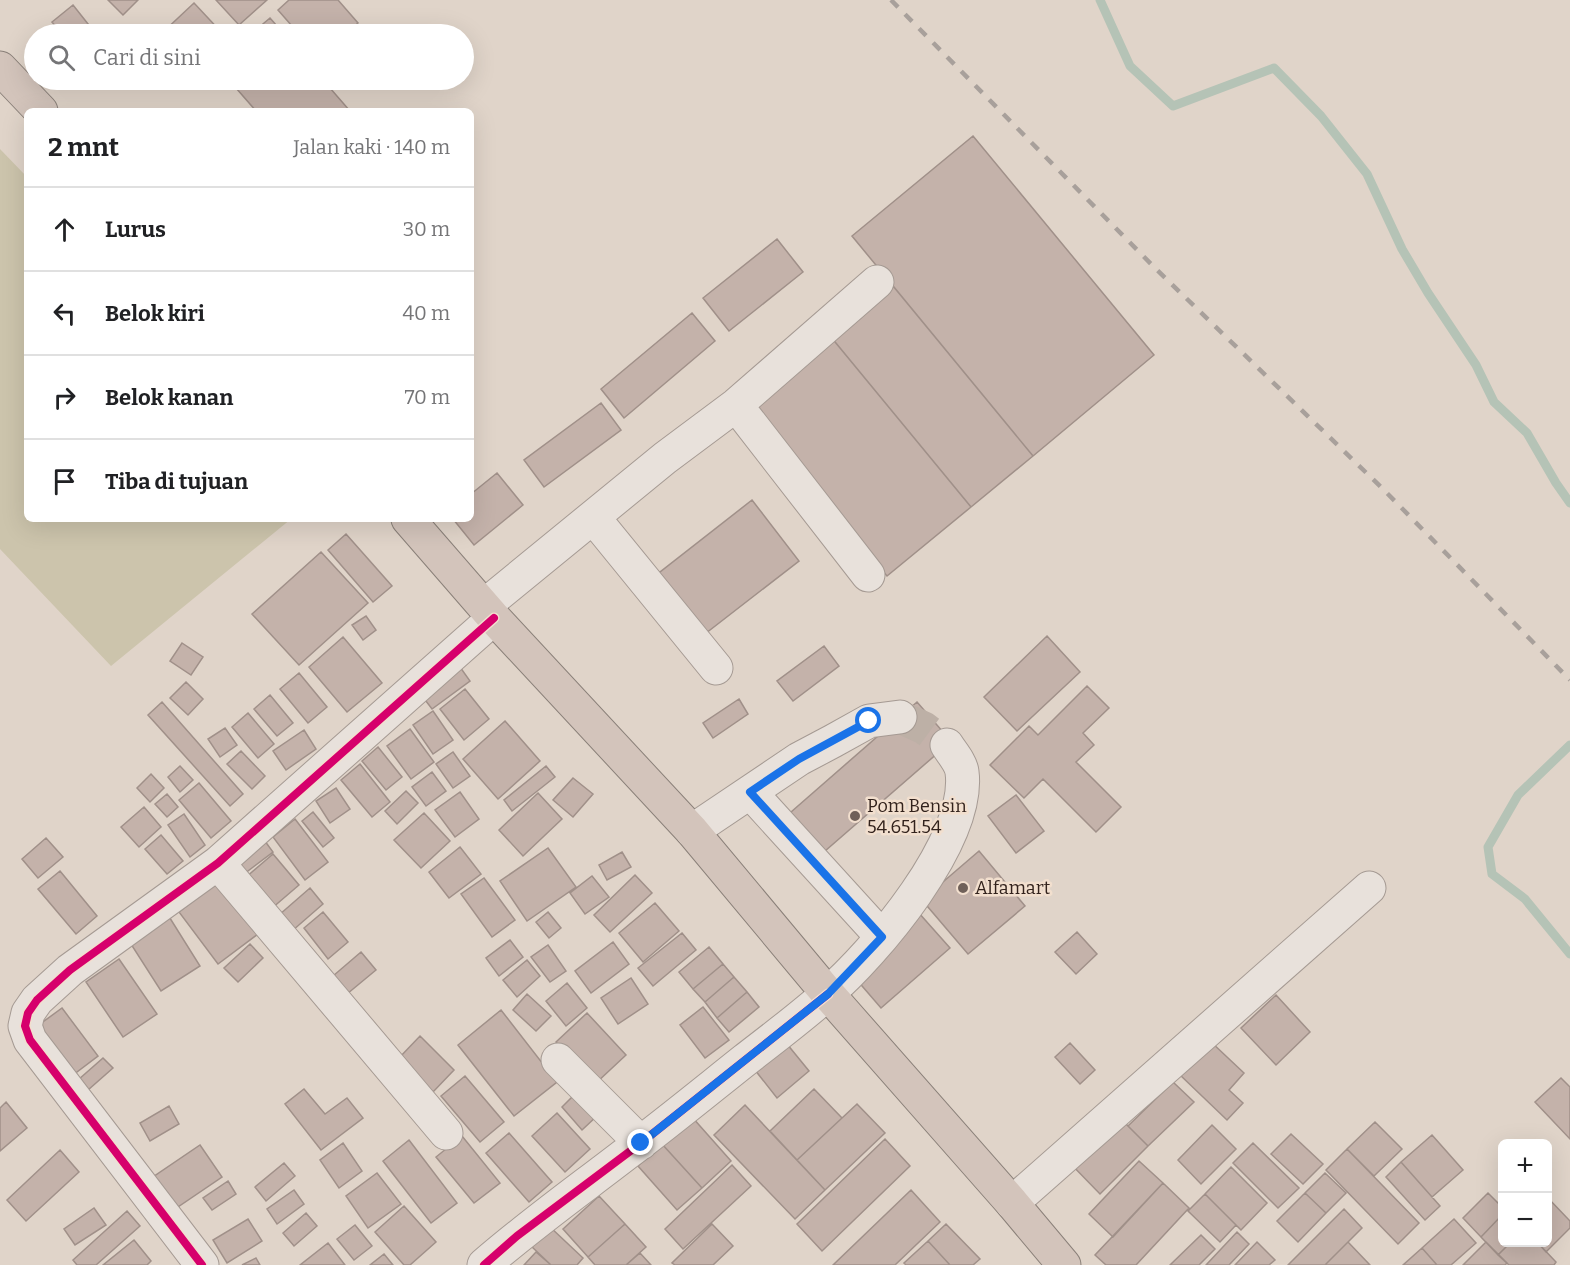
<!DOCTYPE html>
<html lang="id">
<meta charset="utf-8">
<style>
body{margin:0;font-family:Bitter,serif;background:#f2f2f2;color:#202124}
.controls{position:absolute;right:18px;bottom:18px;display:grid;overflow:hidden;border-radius:9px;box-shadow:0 6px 24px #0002}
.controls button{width:54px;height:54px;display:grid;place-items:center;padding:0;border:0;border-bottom:2px solid #e0e0e0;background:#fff;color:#202124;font:30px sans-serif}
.stop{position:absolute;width:18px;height:18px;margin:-14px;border:4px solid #1a73e8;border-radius:50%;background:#fff}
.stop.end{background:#1a73e8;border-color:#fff;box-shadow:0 2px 6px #0008}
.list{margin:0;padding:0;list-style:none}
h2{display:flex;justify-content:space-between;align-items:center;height:78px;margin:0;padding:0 24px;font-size:26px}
h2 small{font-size:20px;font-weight:400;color:#757577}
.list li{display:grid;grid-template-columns:39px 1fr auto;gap:18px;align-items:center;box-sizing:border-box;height:84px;padding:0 24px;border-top:2px solid #e0e0e0}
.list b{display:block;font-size:22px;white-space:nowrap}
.list em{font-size:20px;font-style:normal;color:#757577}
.icon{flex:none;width:33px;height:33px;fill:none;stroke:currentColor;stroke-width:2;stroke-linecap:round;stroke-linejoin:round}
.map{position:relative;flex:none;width:1570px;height:1265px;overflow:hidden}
.search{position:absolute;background:#fff;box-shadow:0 6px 24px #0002;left:24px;top:24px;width:450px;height:66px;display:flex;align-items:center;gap:15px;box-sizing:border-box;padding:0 21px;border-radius:33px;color:#757577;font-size:22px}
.panel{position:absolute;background:#fff;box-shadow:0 6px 24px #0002;left:24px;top:108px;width:450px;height:414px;border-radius:9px}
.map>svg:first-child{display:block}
</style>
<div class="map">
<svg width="1570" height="1265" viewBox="0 0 1570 1265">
<rect width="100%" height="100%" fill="#e0d4c9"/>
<path fill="#ccc4ac" d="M0,149L27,177V519H291L111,666L0,549Z"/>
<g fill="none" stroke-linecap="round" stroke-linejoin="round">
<path stroke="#b5c3b6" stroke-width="9" d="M1100,0L1130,66L1173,106L1274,68L1321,116L1367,174L1402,249L1428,293L1476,365L1494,402L1527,433L1556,483L1570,503
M1570,745L1518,795L1488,847L1492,874L1525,899L1570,954"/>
</g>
<path fill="#c4b2aa" stroke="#a09089" stroke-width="1.5" d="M108,0H138L123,15Z
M216,0H267L239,25Z
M289,0H338L358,23L345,34H299L278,10Z
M194,3L223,34H161Z
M73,5L96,34H62L52,22Z
M270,18L284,34H251Z
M229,80H323L350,111H256Z
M973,136L1154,355L1033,456L852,236Z
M777,239L803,272L729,331L703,298Z
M893,286L1033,456L971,507L831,337Z
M692,313L715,341L624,418L601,389Z
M831,337L971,507L887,576L748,406Z
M601,403L621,430L544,487L524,460Z
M497,473L523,505L474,545L453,519H471V494Z
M752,500L799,561L701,637L655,576Z
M346,534L392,586L373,602L328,550Z
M321,552L368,603L299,665L252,614Z
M366,616L376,630L363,640L352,625Z
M1047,636L1080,672L1017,731L984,697Z
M343,637L382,683L347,712L309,667Z
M182,643L203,657L191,675L170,661Z
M824,646L839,666L793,701L777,681Z
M455,660L470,681L432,709L416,688Z
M299,673L327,707L308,723L280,689Z
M186,682L203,699L188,715L170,698Z
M1087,686L1109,708L1083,733L1094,745L1076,762L1121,807L1096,832L1043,779L1024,798L990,765L1029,726L1038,735Z
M465,689L489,719L464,740L440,709Z
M270,695L293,723L277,736L254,709Z
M739,699L748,714L713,738L703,723Z
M162,702L243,794L230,806L148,715Z
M917,702L950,740L947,745L817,858L783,819Z
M433,711L453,740L433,754L413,725Z
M248,713L274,744L258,758L232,727Z
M505,721L540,761L498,799L463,759Z
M225,728L237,745L220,757L208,739Z
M410,729L434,762L411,779L387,746Z
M304,730L316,749L286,770L273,751Z
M378,747L402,777L386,790L362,761Z
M241,751L265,776L252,789L227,764Z
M453,752L470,776L453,788L436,764Z
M360,764L390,802L372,817L341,780Z
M180,766L193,780L180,792L168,777Z
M546,766L555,777L512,811L504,800Z
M432,772L446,791L426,806L412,787Z
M151,774L164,788L150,802L137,788Z
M573,778L593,794L573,817L553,800Z
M199,783L231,821L211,838L179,800Z
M336,788L350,809L330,823L316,801Z
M406,791L418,803L397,824L385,811Z
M460,792L479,819L455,837L435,810Z
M538,793L562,819L523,856L499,830Z
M167,794L178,807L167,817L155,804Z
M1016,795L1044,831L1016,853L988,816Z
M144,807L161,827L139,847L121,827Z
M313,812L334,838L323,847L302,821Z
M424,813L450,841L421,868L394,840Z
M184,814L205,845L190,857L168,825Z
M295,819L328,862L305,880L273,837Z
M259,833L273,852L244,874L230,855Z
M161,835L183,861L167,874L145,849Z
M46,838L63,857L38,878L22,859Z
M460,847L481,874L449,898L429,872Z
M548,848L576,887L527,921L500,881Z
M979,851L1025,906L968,954L922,900Z
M622,852L631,867L607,880L599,865Z
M273,854L299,885L271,909L245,878Z
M60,871L97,916L76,934L38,889Z
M635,875L652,893L610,932L594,915Z
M592,876L609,897L585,914L570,893Z
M484,878L515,920L492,937L461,894Z
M218,882L258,934L218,964L179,912Z
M310,888L323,904L292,931L279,915Z
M655,903L679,931L643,962L619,933Z
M323,912L348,942L328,959L304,928Z
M548,912L561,928L549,938L536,922Z
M918,912L950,948L881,1008L850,972Z
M168,915L200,966L161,991L129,941Z
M1077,932L1097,954L1076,974L1055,952Z
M682,933L696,950L653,986L638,968Z
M510,940L523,957L499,976L486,958Z
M613,942L629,964L591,993L575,971Z
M250,944L263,958L238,982L224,968Z
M548,945L566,971L550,982L531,957Z
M709,947L723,964L693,989L679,972Z
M361,952L376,970L347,994L333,976Z
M119,959L157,1014L123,1037L86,982Z
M527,960L540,976L517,997L503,980Z
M723,964L734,977L705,1002L693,989Z
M734,977L747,992L717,1018L705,1002Z
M631,978L648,1004L618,1024L601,998Z
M567,983L587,1008L566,1026L546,1001Z
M747,992L759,1007L729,1032L717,1018Z
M527,994L551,1016L536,1031L513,1010Z
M1276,995L1310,1032L1276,1065L1241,1028Z
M703,1007L729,1040L705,1058L680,1025Z
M62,1008L98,1056L73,1075L36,1027Z
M501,1010L557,1082L514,1116L458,1045Z
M587,1013L626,1055L595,1084L556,1042Z
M420,1036L454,1070L433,1092L399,1058Z
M1210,1041L1244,1073L1229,1090L1243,1103L1227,1120L1179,1074Z
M1070,1043L1095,1070L1080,1084L1055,1057Z
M787,1044L809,1071L777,1098L755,1070Z
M103,1058L113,1068L88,1090L78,1080Z
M465,1076L504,1122L480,1142L441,1096Z
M1561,1078L1570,1087V1139L1535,1102Z
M1173,1082L1194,1102L1148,1146L1128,1126Z
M304,1089L325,1114L347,1098L363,1118L321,1150L285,1104Z
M814,1089L842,1118L797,1160L770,1131Z
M577,1092L598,1115L582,1130L562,1107Z
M6,1102L27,1128L0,1151V1108Z
M857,1104L885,1133L825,1190L797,1160Z
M745,1105L825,1190L795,1219L714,1135Z
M169,1106L179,1124L150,1141L140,1123Z
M557,1113L590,1149L565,1172L532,1136Z
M1115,1113L1148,1146L1100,1194L1067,1160Z
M692,1117L731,1161L702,1188L662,1144Z
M1375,1122L1402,1149L1374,1176L1347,1149Z
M1212,1125L1236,1149L1201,1184L1178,1160Z
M509,1133L552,1182L529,1202L486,1153Z
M1291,1134L1323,1164L1303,1184L1271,1154Z
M1432,1135L1463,1170L1432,1197L1401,1162Z
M462,1136L500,1183L474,1203L436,1157Z
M885,1139L910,1166L822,1251L797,1224Z
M409,1140L457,1203L431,1223L383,1161Z
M343,1143L362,1171L339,1188L320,1160Z
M1253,1143L1299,1188L1278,1208L1233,1163Z
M662,1144L702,1188L677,1210L638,1166Z
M200,1145L222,1177L172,1211L150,1179Z
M1347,1149L1419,1223L1398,1244L1326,1170Z
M60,1150L79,1172L26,1221L7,1200Z
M1139,1161L1163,1183L1113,1237L1089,1214Z
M1401,1162L1440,1206L1425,1220L1386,1177Z
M284,1163L295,1176L266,1201L255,1187Z
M732,1165L751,1186L683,1249L665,1229Z
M1231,1167L1267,1203L1241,1230L1205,1194Z
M377,1173L401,1204L368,1228L346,1196Z
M1325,1173L1346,1193L1326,1213L1305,1193Z
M228,1181L236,1194L212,1210L203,1198Z
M1163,1183L1189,1208L1136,1265H1106L1095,1255Z
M294,1190L304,1204L277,1224L267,1209Z
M911,1190L940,1222L895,1265H833Z
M1305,1193L1326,1213L1298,1242L1277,1221Z
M1488,1193L1502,1207V1215L1481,1237L1463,1218Z
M1205,1194L1236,1225L1220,1242L1188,1211Z
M599,1196L625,1224L588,1257L563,1229Z
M1548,1198L1570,1221V1228L1546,1252L1537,1242H1548Z
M404,1206L436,1242L410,1265H404L375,1232Z
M94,1208L106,1225L75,1245L64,1229Z
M1344,1209L1362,1228L1325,1265H1288Z
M127,1211L140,1226L96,1265H77L73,1260Z
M306,1213L317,1226L294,1246L283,1233Z
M1502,1215V1242H1511L1498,1255L1481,1237Z
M248,1219L262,1241L227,1263L213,1240Z
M1454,1219L1476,1243L1451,1265H1437L1422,1248Z
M625,1224L646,1247L626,1265H595L588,1257Z
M712,1224L733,1246L713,1265H675L672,1263Z
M946,1224L980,1259L973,1265H950L928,1241Z
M355,1225L372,1246L354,1260L337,1239Z
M549,1226L583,1258L577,1265H551L530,1245Z
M1237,1232L1249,1244L1229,1265H1206Z
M1201,1235L1215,1249L1199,1265H1170Z
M134,1240L151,1261L147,1265H103Z
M928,1241L950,1265H906L904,1263Z
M1257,1242L1275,1260L1269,1265H1235Z
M1348,1242L1370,1265H1325Z
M1486,1242L1507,1263L1505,1265H1463Z
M1511,1242H1537L1556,1262L1554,1265H1509L1498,1255Z
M328,1243L345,1265H300Z
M1422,1248L1437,1265H1403Z
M536,1252L551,1265H524Z
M640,1253L651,1265H626Z
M384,1254L393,1265H370Z
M256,1258L260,1265H242Z"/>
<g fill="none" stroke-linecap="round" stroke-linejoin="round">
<path stroke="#bdb0a6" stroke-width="33" stroke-dasharray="33 16" stroke-linecap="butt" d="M900,717L924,728L947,745"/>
<g stroke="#a59a93" stroke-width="35">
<path id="minor" d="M736,405L868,575
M593,517L716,668
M484,606L665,458L736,405L877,282
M750,792L882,937
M692,831L799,759L833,741L869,721L900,717
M218,863L446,1133
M558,1060L641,1143
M1012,1203L1369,888
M202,1265L30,1040L25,1026L28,1013L37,1000L70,970L218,863L494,618
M484,1265C530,1225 579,1190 627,1153C667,1123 706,1091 745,1060C772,1039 800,1018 826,995C875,953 971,840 962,772C961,763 952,753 947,745"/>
</g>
<g stroke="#8a8079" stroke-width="35">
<path id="highway" d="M0,68L41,111
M408,519L494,618L692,831L828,994L1012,1203L1064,1265"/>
</g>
<use href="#minor" stroke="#e8e1db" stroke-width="33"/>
<use href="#highway" stroke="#d3c4bb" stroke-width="33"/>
<path stroke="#a8a09b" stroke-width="4.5" stroke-dasharray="10 10" stroke-linecap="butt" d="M891,0L1156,269L1383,489L1570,680"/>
<g stroke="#f2dfce" stroke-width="11">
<path id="cycleway" d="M202,1265L30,1040L25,1026L28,1013L37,1000L70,970L218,863L494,618
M484,1265L517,1236L641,1143L828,994"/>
</g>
<use href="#cycleway" stroke="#d6006c" stroke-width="8"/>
</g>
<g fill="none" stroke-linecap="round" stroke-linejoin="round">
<path stroke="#1a73e8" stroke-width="8" d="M641,1143L828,994L882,937L750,792L799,759L869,721"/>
</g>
<g fill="#6f6059" stroke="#f2dfce" stroke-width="2">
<circle cx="855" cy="816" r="6"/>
<circle cx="963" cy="888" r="6"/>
</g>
<g text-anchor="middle" stroke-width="5" stroke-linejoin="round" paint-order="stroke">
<g font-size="18" fill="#32221c" stroke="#f2dfce" text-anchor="start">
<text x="867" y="812">Pom Bensin<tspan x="867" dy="21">54.651.54</tspan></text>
<text x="975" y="894">Alfamart</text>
</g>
</g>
</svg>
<div class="controls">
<button>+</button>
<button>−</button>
</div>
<div class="stop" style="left:869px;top:721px"></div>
<div class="stop end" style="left:641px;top:1143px"></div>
<div class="search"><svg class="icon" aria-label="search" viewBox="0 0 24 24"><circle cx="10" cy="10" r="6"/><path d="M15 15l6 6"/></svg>Cari di sini</div>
<section class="panel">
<h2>2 mnt<small>Jalan kaki · 140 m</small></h2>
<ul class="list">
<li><svg class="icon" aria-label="ahead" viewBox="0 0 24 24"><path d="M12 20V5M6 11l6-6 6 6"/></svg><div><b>Lurus</b></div><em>30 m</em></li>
<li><svg class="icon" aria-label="left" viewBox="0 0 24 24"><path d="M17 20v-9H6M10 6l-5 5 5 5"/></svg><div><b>Belok kiri</b></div><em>40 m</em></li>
<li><svg class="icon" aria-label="right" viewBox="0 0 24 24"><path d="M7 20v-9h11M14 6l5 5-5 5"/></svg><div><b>Belok kanan</b></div><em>70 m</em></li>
<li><svg class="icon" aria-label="arrive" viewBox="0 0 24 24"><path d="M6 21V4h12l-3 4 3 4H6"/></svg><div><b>Tiba di tujuan</b></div></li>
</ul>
</section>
</div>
